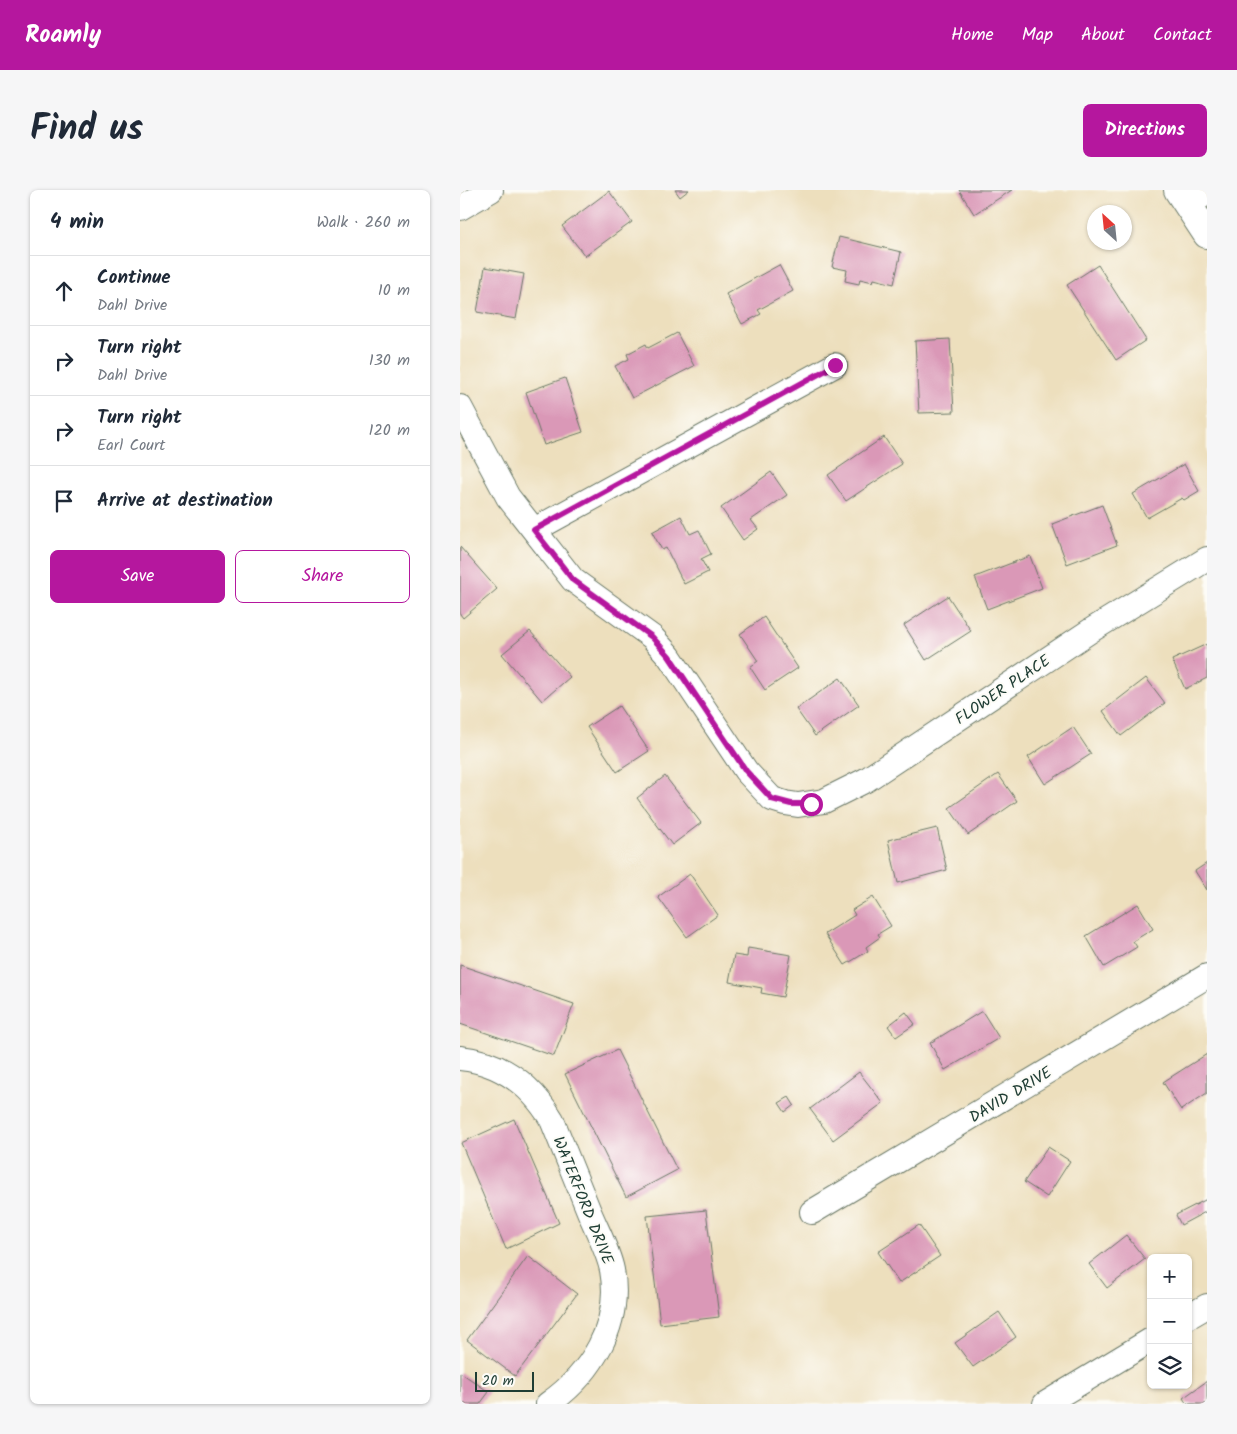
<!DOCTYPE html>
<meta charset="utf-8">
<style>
body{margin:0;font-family:Kalam,sans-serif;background:#f6f6f7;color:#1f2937}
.controls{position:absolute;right:15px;bottom:15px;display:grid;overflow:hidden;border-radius:8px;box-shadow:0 1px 4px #0004}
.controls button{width:45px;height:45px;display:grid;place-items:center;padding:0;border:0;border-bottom:1px solid #e0e1e3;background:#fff;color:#1f2937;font:25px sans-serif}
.compass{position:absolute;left:627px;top:15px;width:45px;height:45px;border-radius:50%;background:#fff;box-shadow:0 1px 4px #0004;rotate:333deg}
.scale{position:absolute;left:15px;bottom:12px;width:59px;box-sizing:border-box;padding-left:5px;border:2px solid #1f3d34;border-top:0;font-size:14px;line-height:18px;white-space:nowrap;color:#1f3d34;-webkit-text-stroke:4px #fdfcf7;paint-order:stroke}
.stop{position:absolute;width:15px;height:15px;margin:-11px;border:4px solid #b5179e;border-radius:50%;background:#fff}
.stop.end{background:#b5179e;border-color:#fff;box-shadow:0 1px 5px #0008}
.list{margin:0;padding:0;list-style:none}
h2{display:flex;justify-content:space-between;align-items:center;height:65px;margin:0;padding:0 20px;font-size:21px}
h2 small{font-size:16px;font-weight:400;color:#747a83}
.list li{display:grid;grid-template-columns:32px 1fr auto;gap:15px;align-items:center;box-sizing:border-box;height:70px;padding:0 20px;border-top:1px solid #e0e1e3}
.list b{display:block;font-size:19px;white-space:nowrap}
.list p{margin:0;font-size:16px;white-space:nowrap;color:#747a83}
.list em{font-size:16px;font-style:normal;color:#747a83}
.actions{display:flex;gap:10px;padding:15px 20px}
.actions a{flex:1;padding:11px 0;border:1px solid #b5179e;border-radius:8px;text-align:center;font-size:18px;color:#b5179e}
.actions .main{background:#b5179e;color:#fff}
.icon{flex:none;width:28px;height:28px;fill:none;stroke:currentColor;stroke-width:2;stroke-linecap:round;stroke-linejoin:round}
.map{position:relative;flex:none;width:747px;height:1214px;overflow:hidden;border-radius:8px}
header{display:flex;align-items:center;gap:30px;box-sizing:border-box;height:70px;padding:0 25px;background:#b5179e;color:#fff}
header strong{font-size:24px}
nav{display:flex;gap:28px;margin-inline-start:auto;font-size:18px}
.intro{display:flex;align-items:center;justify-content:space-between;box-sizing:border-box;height:120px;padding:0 30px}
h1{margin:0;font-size:35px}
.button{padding:12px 22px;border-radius:8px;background:#b5179e;color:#fff;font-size:18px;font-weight:700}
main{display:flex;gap:30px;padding:0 30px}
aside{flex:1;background:#fff;border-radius:8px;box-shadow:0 1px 4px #0004}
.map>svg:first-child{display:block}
</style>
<header>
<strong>Roamly</strong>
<nav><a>Home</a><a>Map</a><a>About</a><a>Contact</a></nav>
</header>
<div class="intro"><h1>Find us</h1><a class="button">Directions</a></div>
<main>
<aside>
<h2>4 min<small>Walk · 260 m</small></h2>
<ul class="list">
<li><svg class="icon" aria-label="ahead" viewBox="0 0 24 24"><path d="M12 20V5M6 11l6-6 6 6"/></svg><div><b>Continue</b><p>Dahl Drive</p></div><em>10 m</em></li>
<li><svg class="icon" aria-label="right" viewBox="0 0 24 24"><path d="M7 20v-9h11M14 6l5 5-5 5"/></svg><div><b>Turn right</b><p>Dahl Drive</p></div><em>130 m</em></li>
<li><svg class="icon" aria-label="right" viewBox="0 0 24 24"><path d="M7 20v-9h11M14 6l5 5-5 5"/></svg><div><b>Turn right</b><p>Earl Court</p></div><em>120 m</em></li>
<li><svg class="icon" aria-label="arrive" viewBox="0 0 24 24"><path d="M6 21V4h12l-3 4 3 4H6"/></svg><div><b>Arrive at destination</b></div></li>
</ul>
<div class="actions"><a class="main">Save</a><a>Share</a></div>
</aside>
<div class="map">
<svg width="747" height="1214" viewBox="0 0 747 1214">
<rect width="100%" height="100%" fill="#fdfcf7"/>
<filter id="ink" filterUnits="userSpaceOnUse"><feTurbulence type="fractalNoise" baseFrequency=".02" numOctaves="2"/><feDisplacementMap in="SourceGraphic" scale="10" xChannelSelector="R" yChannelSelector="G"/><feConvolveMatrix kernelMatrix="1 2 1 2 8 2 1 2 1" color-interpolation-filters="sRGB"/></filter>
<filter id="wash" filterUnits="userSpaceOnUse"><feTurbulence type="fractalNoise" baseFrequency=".0096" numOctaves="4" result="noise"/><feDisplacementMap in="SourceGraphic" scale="20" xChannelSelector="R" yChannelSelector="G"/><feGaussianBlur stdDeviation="1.12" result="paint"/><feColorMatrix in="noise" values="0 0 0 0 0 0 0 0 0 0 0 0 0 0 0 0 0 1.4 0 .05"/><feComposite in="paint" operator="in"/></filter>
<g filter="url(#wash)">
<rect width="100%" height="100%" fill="#eddfbd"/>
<g id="blocks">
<path fill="#da98b7" d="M215,0H229L220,7Z
M499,0H552L514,24Z
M149,1L172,32L125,66L102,36Z
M379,47L441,62L434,94L414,89L413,92L400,89L399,94L385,91L387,80L372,77Z
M319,75L333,101L298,120L301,124L282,134L266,104Z
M638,75L686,150L656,170L607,95Z
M25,77L64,84L56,129L17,122Z
M217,143L234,176L172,208L155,176L169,169L167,164L186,154L188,158Z
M490,149L494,222L459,223L455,151Z
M105,188L123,242L84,255L66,202Z
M424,247L442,274L386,311L368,285Z
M724,274L739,301L724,310L722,308L687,328L673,304Z
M311,282L327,305L291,330L298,339L283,350L261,318Z
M642,315L657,355L607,374L592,334Z
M221,326L230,344L239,340L251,364L241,369L248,382L224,394L206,358L202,360L192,342Z
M0,357L37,399L3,428L0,424Z
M570,366L582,398L527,419L515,387Z
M488,406L511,441L466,470L444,435Z
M304,427L338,478L305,500L290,477L298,471L280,444Z
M70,441L110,487L82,511L42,464Z
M747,454V488L725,499L712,470Z
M380,488L399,515L355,546L336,519Z
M686,488L705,513L661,546L643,521Z
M159,516L189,561L157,582L127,537Z
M613,537L631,564L585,594L568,567Z
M538,584L557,611L508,645L489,618Z
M205,586L241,633L212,655L177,608Z
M477,638L487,680L438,693L428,650Z
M747,673V700L735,681Z
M230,684L258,725L227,747L198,707Z
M413,707L431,736L418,744L420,747L406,757L408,761L385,775L365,744L395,725L392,720Z
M678,714L693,739L673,751L677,757L644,777L626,746Z
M288,758L331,765L323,807L301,803L302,798L269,792L274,765L287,767Z
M0,775L114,814L94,866L0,834Z
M522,821L539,848L485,880L470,853Z
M446,822L455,834L436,847L428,836Z
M157,860L217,980L166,1007L105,884Z
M747,864V903L721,920L703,892Z
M399,882L423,913L373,950L350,919Z
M329,907L334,915L325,922L319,913Z
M54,929L99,1033L46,1059L1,953Z
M588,957L610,971L587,1007L564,992Z
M747,1009V1021L721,1035L716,1025Z
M246,1020L259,1127L200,1134L187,1026Z
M459,1035L480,1066L439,1093L418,1062Z
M666,1045L685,1069L647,1098L629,1074Z
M68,1066L117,1104L55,1186L7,1150Z
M539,1122L556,1147L513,1177L495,1153Z
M0,1182L29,1202L20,1214H0Z
M747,1191V1214H727L723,1208Z"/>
</g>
</g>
<g filter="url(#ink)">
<use href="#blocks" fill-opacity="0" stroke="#677664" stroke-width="1"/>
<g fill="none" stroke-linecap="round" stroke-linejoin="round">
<g stroke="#677664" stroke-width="26">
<path id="street" d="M728,14L747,3
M0,18L31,0
M0,217L48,307L113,390L192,447L209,466L286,581L312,609L325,613L338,615L364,611L406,590L630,441L747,369
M74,340L375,175
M0,868C41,872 71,895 92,930C104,960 116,990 128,1019C136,1039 148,1060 152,1080C162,1135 131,1184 88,1214
M352,1022L747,786
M728,1127L747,1116
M585,1214L691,1150"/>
</g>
<g stroke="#677664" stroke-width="30">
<path id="secondary" d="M718,0L747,44"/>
</g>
<use href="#street" stroke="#fff" stroke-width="24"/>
<use href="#secondary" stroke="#fff" stroke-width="28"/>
</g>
</g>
<g fill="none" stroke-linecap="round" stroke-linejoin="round" filter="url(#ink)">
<path stroke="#b5179e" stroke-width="6" d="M351,614H331L312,609L286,581L209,466L192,447L113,390L74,340L375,175"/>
</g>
<g text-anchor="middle" stroke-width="4" stroke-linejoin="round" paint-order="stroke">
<g font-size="16" fill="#1f3d34" stroke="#fdfcf7">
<text transform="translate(542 499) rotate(-34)" y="6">FLOWER PLACE</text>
<text transform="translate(550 904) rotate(-31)" y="6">DAVID DRIVE</text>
<text transform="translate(124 1010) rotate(68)" y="6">WATERFORD DRIVE</text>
</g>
</g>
</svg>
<div class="controls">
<button>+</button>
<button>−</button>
<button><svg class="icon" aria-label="layers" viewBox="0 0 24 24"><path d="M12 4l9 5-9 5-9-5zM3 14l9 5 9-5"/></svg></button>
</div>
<svg class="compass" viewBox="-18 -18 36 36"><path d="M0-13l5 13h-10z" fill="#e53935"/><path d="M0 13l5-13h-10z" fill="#747a83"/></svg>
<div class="scale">20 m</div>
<div class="stop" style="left:351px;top:614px"></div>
<div class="stop end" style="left:375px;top:175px"></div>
</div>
</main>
